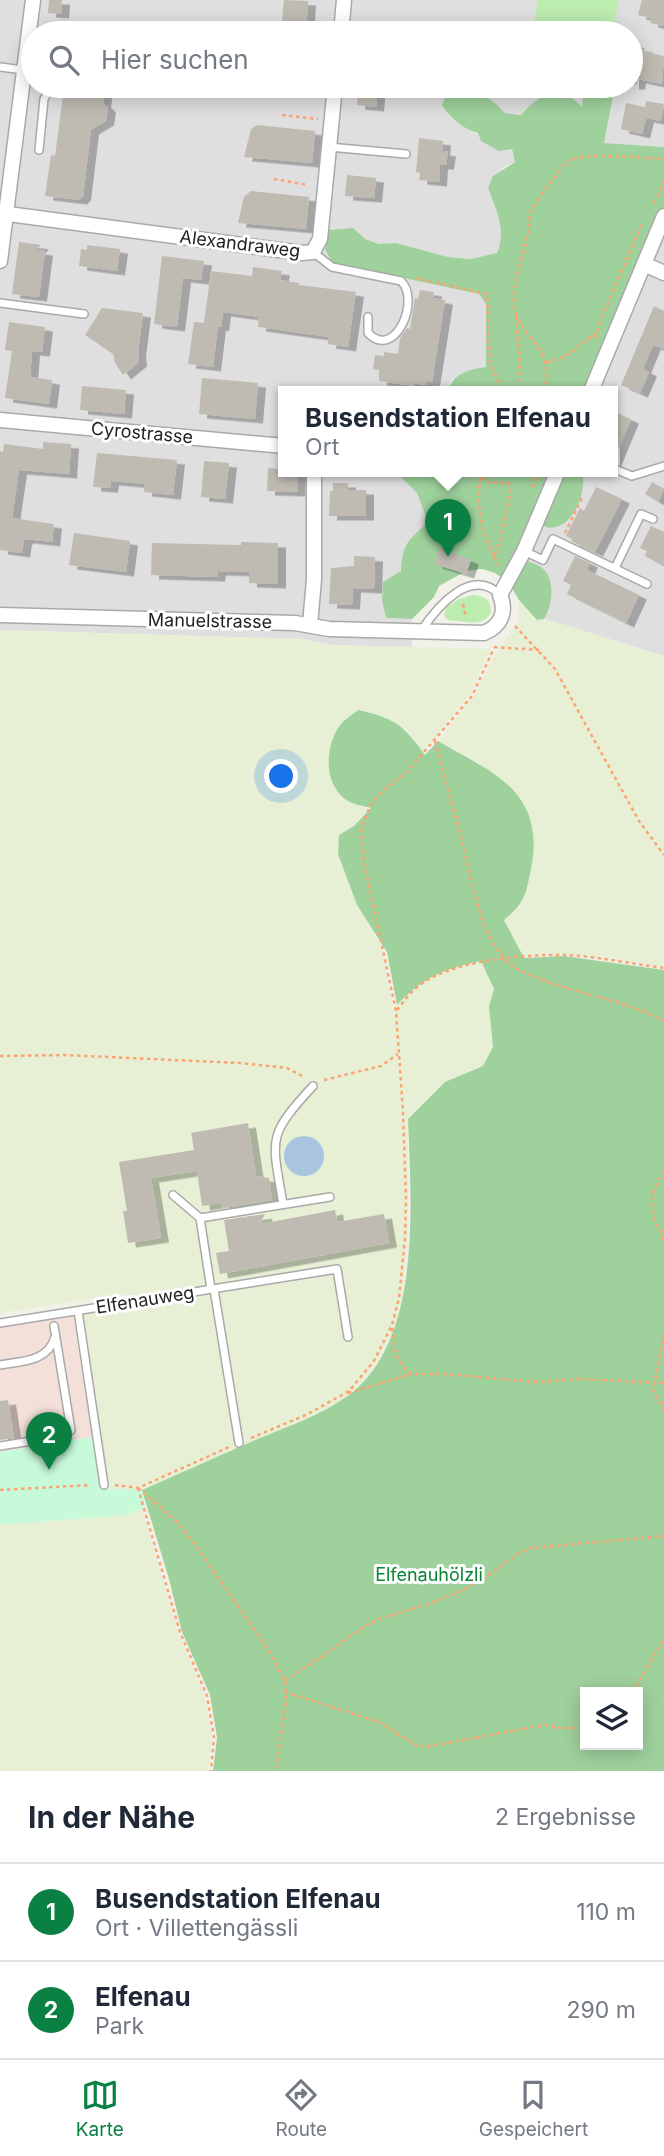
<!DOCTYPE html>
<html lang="de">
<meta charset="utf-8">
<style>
body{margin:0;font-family:Inter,sans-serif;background:#f6f6f7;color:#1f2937}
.controls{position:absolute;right:21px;bottom:21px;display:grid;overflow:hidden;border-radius:0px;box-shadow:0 4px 18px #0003}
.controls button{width:63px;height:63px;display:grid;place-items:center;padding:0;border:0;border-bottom:2px solid #e0e1e3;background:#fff;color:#1f2937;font:35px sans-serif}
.you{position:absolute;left:282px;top:777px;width:24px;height:24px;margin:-18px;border:5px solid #fff;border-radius:50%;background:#1a73e8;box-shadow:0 0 0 10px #1a73e833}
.badge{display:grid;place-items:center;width:46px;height:46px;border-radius:50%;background:#0b8043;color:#fff;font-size:23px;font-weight:700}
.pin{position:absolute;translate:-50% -58px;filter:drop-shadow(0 2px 4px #0008)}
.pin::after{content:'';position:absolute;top:37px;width:24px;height:21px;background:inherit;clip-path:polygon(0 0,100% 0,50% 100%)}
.popup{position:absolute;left:278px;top:386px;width:340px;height:91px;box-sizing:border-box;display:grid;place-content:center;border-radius:0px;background:#fff;filter:drop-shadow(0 2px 5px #0005);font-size:23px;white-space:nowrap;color:#747a83}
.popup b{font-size:26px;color:#1f2937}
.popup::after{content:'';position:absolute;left:50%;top:100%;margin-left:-14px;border:14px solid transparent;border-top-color:#fff}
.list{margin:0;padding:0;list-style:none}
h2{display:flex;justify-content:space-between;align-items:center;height:91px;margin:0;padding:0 28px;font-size:30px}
h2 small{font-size:23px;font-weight:400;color:#747a83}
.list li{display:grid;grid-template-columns:46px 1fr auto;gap:21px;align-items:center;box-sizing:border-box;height:98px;padding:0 28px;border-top:2px solid #e0e1e3}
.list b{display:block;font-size:26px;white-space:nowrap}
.list p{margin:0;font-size:23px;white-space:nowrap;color:#747a83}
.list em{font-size:23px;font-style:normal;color:#747a83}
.icon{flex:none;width:38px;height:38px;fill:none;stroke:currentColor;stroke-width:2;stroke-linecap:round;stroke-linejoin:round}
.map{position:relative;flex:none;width:664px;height:1771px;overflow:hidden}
.search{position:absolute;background:#fff;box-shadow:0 4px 18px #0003;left:21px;right:21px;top:21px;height:77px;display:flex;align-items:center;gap:18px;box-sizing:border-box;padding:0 24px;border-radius:38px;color:#747a83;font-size:26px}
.sheet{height:287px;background:#fff}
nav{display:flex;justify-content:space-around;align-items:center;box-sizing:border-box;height:98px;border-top:2px solid #e0e1e3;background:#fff;font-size:19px;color:#747a83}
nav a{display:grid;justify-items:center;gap:4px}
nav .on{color:#0b8043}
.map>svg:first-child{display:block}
</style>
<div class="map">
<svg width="664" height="1771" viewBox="0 0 664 1771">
<defs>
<filter id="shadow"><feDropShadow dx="8" dy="4.5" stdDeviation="0" flood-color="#0004"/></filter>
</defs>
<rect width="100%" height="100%" fill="#f2f1e9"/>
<path fill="#e0dfdf" d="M0,0H664V147L604,143L615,86H631V33H33V86H466L453,87L442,107L452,119L469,130L512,149L515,162L503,167L488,188L501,224L502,242L497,253L470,259L448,257L396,243L379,244L365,239L326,244L325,250L333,263L479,294L486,304V368H478L451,380L447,391H284V471H399L401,477L417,493L428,522L410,539L386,618L412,619V647L332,645L301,639L0,630Z
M469,86H587L583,94L582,107L526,108L521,115L505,113L496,104L486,96L476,93Z
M664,237V656L544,619L549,611L523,560L539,523L584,479L582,471H612V391H599Z"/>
<path fill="#f2e0d9" d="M72,1308L92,1437L0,1452V1320Z"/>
<path fill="#e7f0d5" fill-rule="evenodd" d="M519,600L537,620L553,621L664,656V967L564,954L522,955L504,919L519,908L533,861V829L520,797L475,760L438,741L473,697L494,656L519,621Z
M0,630L301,639L332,645L491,649L470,695L423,752L408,731L384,716L350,802L368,806L365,815L354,826L339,835L357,905L380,943L383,953L393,1009L414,986L431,977L460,965L482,961L494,989L489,1006L493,1047L483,1066L445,1082L408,1119V1238L404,1285L395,1326L384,1351L369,1374L351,1393L335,1404L310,1417L138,1491L101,1489L72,1308L127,1299L126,1293L0,1313ZM300,1137H310L323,1150L322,1165L309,1176L305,1177Z
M142,1509L178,1632L205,1697L212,1736L209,1771H0V1525L126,1515Z"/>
<path fill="#bdecaf" d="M538,0H618L614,33H532Z
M472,595C483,595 491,600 491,612C484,628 463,621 448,620L444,616L446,607L459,599Z"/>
<path fill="#9fd19d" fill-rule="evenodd" d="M469,86L476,93L486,96L496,104L505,113L521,115C531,102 550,88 568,95C572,98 578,103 582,107L583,93L587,86H615L604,143L664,147V208L589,391H447C454,374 468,369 486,367V304L479,294L333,263L325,250L328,230L353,228L365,239L379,244L396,243L448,257L470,259L497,253C507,230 496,210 488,188L493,176L515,162L512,149L499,151L481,141L478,133C463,129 452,119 442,106C447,90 452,87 469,86Z
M399,471H582C587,489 576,523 555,527C547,529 542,525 534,521L519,559C526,561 535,563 541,567C556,578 553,605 544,619L537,620L519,600L508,582L495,573L482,569L466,571L439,586L434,597L412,619L386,618L382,600L383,582L401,571C402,543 409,540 428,522L417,493L401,477Z
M358,710C394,718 404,725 425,755L438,741C493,773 546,791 531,869C526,894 525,903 504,920L524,958L564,956L664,970V1771H213L217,1737L210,1695L182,1632L169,1579L142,1490C179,1474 216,1457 253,1441C286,1427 320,1416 349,1395C423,1339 411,1201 408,1119L445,1082L483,1066L493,1047L489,1006L494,989L481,961C444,969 423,977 397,1005L387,952L357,905L338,854L339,835L354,826L371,808C365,806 356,805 350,802C324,788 324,751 338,728C342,721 351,716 358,710ZM585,1692H638V1745H585Z"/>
<path fill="#c7fad9" d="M92,1437L101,1489L142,1490L146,1507L126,1515L0,1525V1452Z"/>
<path fill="#a9c5df" d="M284 1156a20 20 0 1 1 40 0a20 20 0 1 1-40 0Z"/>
<path fill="#bfbbb2" filter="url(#shadow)" d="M49,0H62L61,14L48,13Z
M284,0L308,1L306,33L281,31Z
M642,0H664V26L650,23L651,18L638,15Z
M631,46L645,48L644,52L664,56L662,84L638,79L637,85H631Z
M359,86H378L376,107L357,105Z
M105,88L103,103L108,108L106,121L91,130L83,196L79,200L45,196L51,155L55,156L64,89L84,92Z
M646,101L664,104L661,121L646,118L642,134L621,129L626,103L645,107Z
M257,125L315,131L312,163L244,157L251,129Z
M419,138L443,141L442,151L448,152L446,165H440L439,182L419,180L420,173L416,172Z
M347,175L376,178L374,198L345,196Z
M251,191L309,197L306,229L238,223L244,197Z
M19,242L41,245L36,250L45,251L39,297L12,294Z
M87,245L120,249L117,271L79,266L81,249L87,250Z
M162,256L204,261L201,280L183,278L177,327L154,324Z
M253,267L282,271L280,280L299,283V285L356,292L348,347L328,344L329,337L258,327L259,317L223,312L221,327L218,326L213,367L188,364L194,322L204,323L211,271L252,276Z
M420,290L434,292L433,298L445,300L432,382H426V385L414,383V386L379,381V370L373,369L375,355L384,356V352L398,354L400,338L407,328L410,329L415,298L418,299Z
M654,306L664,311V349L653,345L643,369L649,372L640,393L621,385Z
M102,308L143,313L138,352L139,362L123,375L115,363L113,354L85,335Z
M9,322L45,327L42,352L32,351L30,377L52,380L49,404L5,398L12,351L5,350Z
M202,378L258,383L255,419L199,414Z
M82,386L126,390L124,414L80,410Z
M612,411L631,419L613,462H612Z
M43,442L71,444L69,474L19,470L12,518L54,524L52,542L27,539L24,540L22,553L0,550V451L3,452L4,444L43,449Z
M97,453L177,460L173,495L144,492L145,484L111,481L110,488L93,487Z
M204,461L229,463L225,499L201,497Z
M268,468L298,471L297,492L267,491Z
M652,482L664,489L658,502L645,494Z
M333,483H348V490H366V516H329L330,491H333Z
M596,487L622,499L595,552L571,541L572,539L566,536L580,508L584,511Z
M651,526L664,532V566L645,556L647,551L640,548Z
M74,533L130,541L126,572L69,565Z
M241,542L278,543V584L249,583V572L218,571L217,577L151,575L152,543L241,545Z
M440,547L471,560L466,574L434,564Z
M354,556L375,557L374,589L353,588L352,605L329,604L331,568L354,566Z
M575,556L590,563L587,570L639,595L626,623L567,594L571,585L563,581Z
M248,1123L256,1176L269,1178L272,1200L222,1208L221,1203L202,1206L197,1171L151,1178L161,1238L128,1243L123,1211H127L119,1162L194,1150L191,1133Z
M335,1210L337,1222L384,1214L389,1243L220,1274L216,1253L229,1251L224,1220L265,1214L260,1224Z
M8,1400L14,1438L0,1440V1401Z"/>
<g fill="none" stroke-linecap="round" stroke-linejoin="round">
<g stroke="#a9a9a9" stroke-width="10">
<path id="service" d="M0,67L24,70
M329,147L406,154
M39,150L44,99L52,86
M313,252L332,267L401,281C421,300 395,361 368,333V317
M0,303L84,314
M612,468L632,476L664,466
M524,551L543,560L553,539L647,584
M615,568L641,514L653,519
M421,631C437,607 471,566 500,595
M173,1195L200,1218
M283,1204C272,1138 266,1137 313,1086
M211,1289L200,1218L330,1197
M214,1289L239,1443
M78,1311L104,1485
M0,1323L337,1269L348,1337
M0,1365C22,1361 48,1362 55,1337
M0,1446L63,1436L71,1430L54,1326"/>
</g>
<g stroke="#a9a9a9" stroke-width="17">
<path id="minor" d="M341,33L344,0
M0,213L302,253L313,252L320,239L335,86
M0,261L33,0
M644,264L664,273
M591,391L664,216
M0,420L284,446
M0,615L295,623L329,629L484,633C501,626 507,612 500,595L524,551L558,471
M310,625L314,579V471"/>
</g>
<path stroke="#fba371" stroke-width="2.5" stroke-dasharray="3.5 3.5" stroke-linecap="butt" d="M282,115L318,119
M274,179L308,185
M654,203L664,181
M415,278L487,294L490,363L502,391
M516,316L520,363L518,391
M595,338L604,312L642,224
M546,363L567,355L596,333
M544,391C556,349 526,343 516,313C508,290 525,253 529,229C530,224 529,217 530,213C533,207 563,164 568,161C583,152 644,158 664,159
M479,471L486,482L508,483L511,490L500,541L494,556L498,565
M480,478C477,509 480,528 494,556
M533,487L539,471
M565,533L583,496
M463,604L466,618
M515,626L555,669L639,821L664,855
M494,647L539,650
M435,741C444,776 454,810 463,845C474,883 479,947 518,969C564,994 618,996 664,1021
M397,1010C403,1003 408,995 415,989C445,961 523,954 563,955C596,956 631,964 664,968
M0,1056L64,1055L240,1063L287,1068L304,1077
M324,1080L381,1066L398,1054
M664,1171C646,1200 650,1211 664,1241
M392,1328L396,1356L405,1369L412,1374H445L536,1382L580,1379L664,1383
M664,1334L653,1391L664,1410
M348,1393L412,1374
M251,1438L308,1414L349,1391L374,1361L392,1325L399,1298L405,1238L406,1198L403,1112L396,1011L364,862L361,829L370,806L383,790L405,774L472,696L494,648
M115,1485L138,1488L229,1447
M138,1488L174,1519L195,1544L266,1646L285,1681L286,1701L276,1771
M138,1488L180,1632L207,1696L214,1737L211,1771
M0,1490L91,1485
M285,1681L369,1624L382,1618C415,1608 450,1599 480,1581C497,1571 511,1555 531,1548L664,1536
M285,1692L379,1722L416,1745L425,1747L545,1725L560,1728H585
M632,1692L664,1639"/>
<use href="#service" stroke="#fff" stroke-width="7"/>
<use href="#minor" stroke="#fff" stroke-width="14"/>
</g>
<g text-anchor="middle" stroke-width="6" stroke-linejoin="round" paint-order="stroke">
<g font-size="18" fill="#222" stroke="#fff">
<text transform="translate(240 244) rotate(7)" y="6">Alexandraweg</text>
<text transform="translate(142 433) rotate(5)" y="6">Cyrostrasse</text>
<text transform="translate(210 621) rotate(1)" y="6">Manuelstrasse</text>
<text transform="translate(145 1300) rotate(-9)" y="6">Elfenauweg</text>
</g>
<g font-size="18" fill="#0b8535" stroke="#fff">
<text x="429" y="1581">Elfenauhölzli</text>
</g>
</g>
</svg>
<div class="controls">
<button><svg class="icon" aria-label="layers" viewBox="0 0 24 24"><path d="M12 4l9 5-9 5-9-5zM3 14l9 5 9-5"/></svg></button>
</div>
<div class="you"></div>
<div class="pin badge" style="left:448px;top:557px">1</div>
<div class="popup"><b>Busendstation Elfenau</b>Ort</div>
<div class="pin badge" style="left:49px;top:1470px">2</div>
<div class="search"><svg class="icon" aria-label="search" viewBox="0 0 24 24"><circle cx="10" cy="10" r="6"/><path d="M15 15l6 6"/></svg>Hier suchen</div>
</div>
<section class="sheet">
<h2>In der Nähe<small>2 Ergebnisse</small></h2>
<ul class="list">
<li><span class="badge">1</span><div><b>Busendstation Elfenau</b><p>Ort · Villettengässli</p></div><em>110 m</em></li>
<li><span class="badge">2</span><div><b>Elfenau</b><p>Park</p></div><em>290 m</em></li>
</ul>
</section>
<nav>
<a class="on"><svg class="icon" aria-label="map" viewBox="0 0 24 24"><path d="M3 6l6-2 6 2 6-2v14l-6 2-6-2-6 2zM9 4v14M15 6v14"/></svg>Karte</a>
<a><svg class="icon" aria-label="directions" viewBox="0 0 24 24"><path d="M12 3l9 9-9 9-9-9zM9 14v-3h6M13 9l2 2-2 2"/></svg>Route</a>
<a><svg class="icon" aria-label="saved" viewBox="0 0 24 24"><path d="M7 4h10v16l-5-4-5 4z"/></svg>Gespeichert</a>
</nav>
